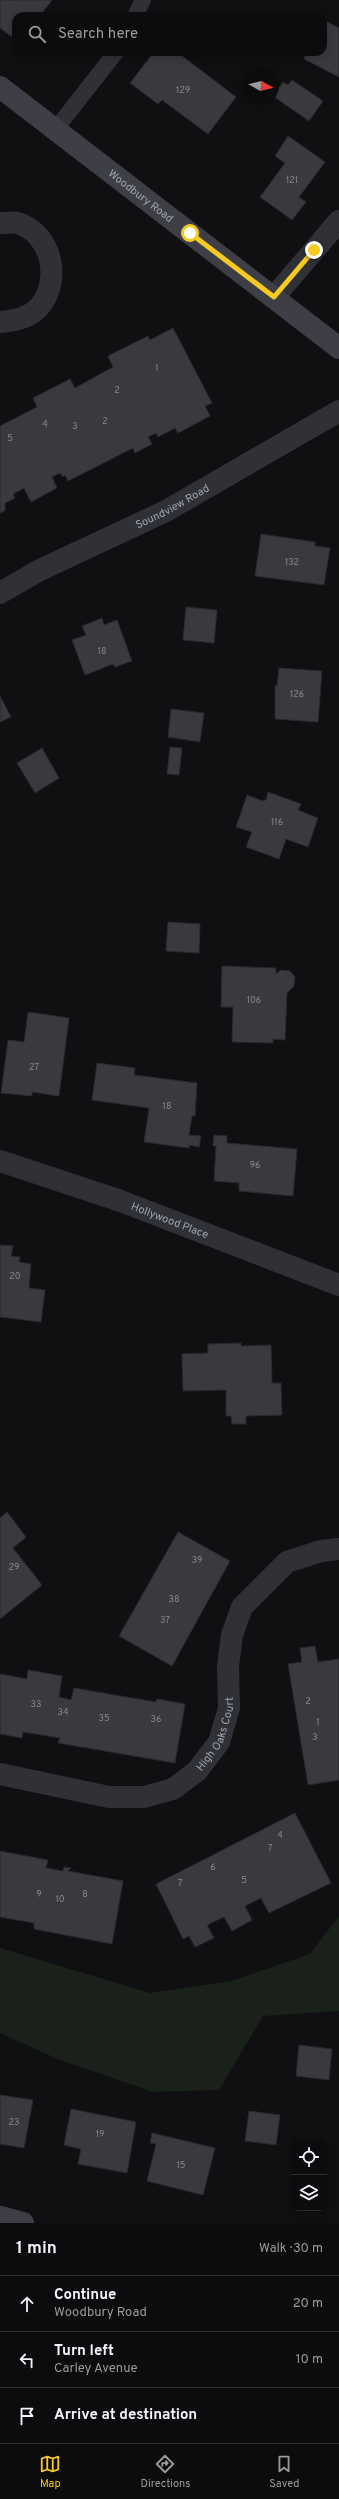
<!DOCTYPE html>
<meta charset="utf-8">
<style>
body{margin:0;font-family:Overpass,sans-serif;background:#151416;color:#f1f3f6}
.controls{position:absolute;right:12px;bottom:12px;display:grid;overflow:hidden;border-radius:8px;box-shadow:0 2px 10px #0003}
.controls button{width:36px;height:36px;display:grid;place-items:center;padding:0;border:0;border-bottom:1px solid #2c2b2e;background:#0c0b0d;color:#f1f3f6;font:20px sans-serif}
.compass{position:absolute;left:243px;top:68px;width:36px;height:36px;border-radius:50%;background:#0c0b0d;box-shadow:0 2px 10px #0003;rotate:98deg}
.stop{position:absolute;width:12px;height:12px;margin:-9px;border:3px solid #f7ca22;border-radius:50%;background:#fff}
.stop.end{background:#f7ca22;border-color:#fff;box-shadow:0 1px 4px #0008}
.list{margin:0;padding:0;list-style:none}
h2{display:flex;justify-content:space-between;align-items:center;height:52px;margin:0;padding:0 16px;font-size:17px}
h2 small{font-size:13px;font-weight:400;color:#9a9b9d}
.list li{display:grid;grid-template-columns:26px 1fr auto;gap:12px;align-items:center;box-sizing:border-box;height:56px;padding:0 16px;border-top:1px solid #2c2b2e}
.list b{display:block;font-size:15px;white-space:nowrap}
.list p{margin:0;font-size:13px;white-space:nowrap;color:#9a9b9d}
.list em{font-size:13px;font-style:normal;color:#9a9b9d}
.icon{flex:none;width:22px;height:22px;fill:none;stroke:currentColor;stroke-width:2;stroke-linecap:round;stroke-linejoin:round}
.map{position:relative;flex:none;width:339px;height:2223px;overflow:hidden}
.search{position:absolute;background:#0c0b0d;box-shadow:0 2px 10px #0003;left:12px;right:12px;top:12px;height:44px;display:flex;align-items:center;gap:10px;box-sizing:border-box;padding:0 14px;border-radius:12px;color:#9a9b9d;font-size:15px}
.sheet{height:220px;background:#0c0b0d}
nav{display:flex;justify-content:space-around;align-items:center;box-sizing:border-box;height:56px;border-top:1px solid #2c2b2e;background:#0c0b0d;font-size:11px;color:#9a9b9d}
nav a{display:grid;justify-items:center;gap:2px}
nav .on{color:#f7ca22}
.map>svg:first-child{display:block}
</style>
<div class="map">
<svg width="339" height="2223" viewBox="0 0 339 2223">
<rect width="100%" height="100%" fill="#100f11"/>
<path fill="#1a211b" d="M339,1916V2011L263,2016L219,2090L153,2092L60,2060L0,2033V1948L150,1993L231,1981L310,1954Z"/>
<path fill="#3a393e" stroke="#2a292d" d="M0,0H52L40,16H16V40L0,28Z
M324,20L339,28V77L304,59L305,55L301,52H323Z
M154,52H177L236,97L208,134L162,100L158,104L130,83Z
M292,80L323,101L309,121L273,96L283,82L288,85Z
M288,136L325,162L299,197L306,202L292,220L260,197L285,163L275,156Z
M173,328L212,403L205,406L210,416L178,433L175,428L158,437L156,433L148,437L152,444L135,453L133,448L68,481L65,475L63,477L60,473L52,477L57,488L31,502L24,488L13,494L15,498L5,503V511L0,513V426L37,407L33,398L70,379L75,388L113,367L108,356L148,336L150,340Z
M261,534L315,542V546L330,548L324,585L255,576Z
M186,607L217,610L214,643L183,640Z
M102,618L104,625L117,620L132,661L115,667L113,664L85,675L72,640L86,635L82,626Z
M279,668L322,671L318,722L275,719V686H277Z
M0,696L11,717L0,722Z
M171,709L204,713L200,742L168,737Z
M170,747L182,748L179,775L167,774Z
M42,748L59,778L35,793L17,763Z
M268,792L301,804L298,810L318,818L308,847L286,839L279,859L246,847L252,832L236,827L247,795L263,801L266,800Z
M168,922L200,924L199,953L166,951Z
M222,966L276,968V974L281,970L290,971L295,977L294,986L287,993L285,1040L273,1039V1043L232,1042L233,1007H221Z
M28,1012L69,1018L59,1096L32,1092V1096L1,1093L8,1040L24,1042Z
M97,1063L135,1068L134,1075L197,1083L195,1116H192L189,1135L201,1136L199,1147L189,1145V1148L144,1142L149,1108L92,1100Z
M214,1135L227,1136V1143L297,1149L293,1196L239,1191V1183L214,1181L216,1146H213Z
M0,1245L13,1246L11,1256L20,1257L19,1262L31,1264L29,1288L45,1290L41,1322L0,1317Z
M241,1343V1346L271,1345L272,1383H281L282,1415L246,1416V1424H232L231,1416H226V1390L183,1391L182,1354L208,1353V1344Z
M7,1512L26,1537L13,1548L42,1585L0,1619V1518Z
M178,1532L230,1561L172,1666L119,1636Z
M315,1646L318,1662L339,1659V1780L308,1785L288,1664L302,1662L300,1648Z
M28,1670L62,1676L59,1697L71,1700L74,1688L156,1702L157,1699L185,1704L175,1763L58,1743L60,1738L23,1732L22,1738L0,1734V1674L27,1679Z
M295,1813L331,1883L269,1913L261,1898L245,1906L252,1920L232,1931L224,1917L207,1925L214,1938L195,1947L189,1936L183,1939L156,1884Z
M0,1851L48,1860L46,1868L63,1871L64,1867L71,1868L68,1871L123,1881L112,1944L34,1929V1923L0,1917Z
M299,2045L332,2049L329,2080L296,2076Z
M0,2095L33,2100L24,2148L0,2144Z
M71,2109L136,2122L127,2173L78,2164L81,2149L64,2145Z
M249,2111L280,2115L276,2145L245,2141Z
M152,2133L215,2148L203,2195L147,2181L156,2144L150,2143Z"/>
<g fill="none" stroke-linecap="round" stroke-linejoin="round">
<path stroke="#303136" stroke-width="16" d="M135,16L143,0
M55,130L116,52"/>
<g stroke="#303136" stroke-width="22">
<path d="M0,223C6,223 13,222 18,223C52,234 62,281 39,307C30,318 13,321 0,322"/>
<path d="M274,297L339,221"/>
<path id="s1" d="M0,593L40,570L166,511L339,411"/>
<path id="s2" d="M0,1161L118,1200L339,1285"/>
<path id="s3" d="M0,1774L109,1797H144L173,1789L197,1771L219,1742L229,1708L228,1666L232,1635L242,1607L287,1562L321,1551L339,1549"/>
</g>
<g stroke="#3e3f46" stroke-width="22">
<path id="s4" d="M0,87L339,348"/>
<path d="M0,2217L23,2223"/>
</g>
</g>
<g fill="none" stroke-linecap="round" stroke-linejoin="round">
<path stroke="#f7ca22" stroke-width="5" d="M190,233L274,297L314,250"/>
</g>
<g text-anchor="middle" stroke-width="3" stroke-linejoin="round" paint-order="stroke">
<g font-size="9" fill="#868895">
<text x="183" y="93">129</text>
<text x="292" y="183">121</text>
<text x="157" y="371">1</text>
<text x="117" y="393">2</text>
<text x="105" y="424">2</text>
<text x="45" y="427">4</text>
<text x="75" y="429">3</text>
<text x="10" y="441">5</text>
<text x="292" y="565">132</text>
<text x="102" y="654">18</text>
<text x="297" y="697">126</text>
<text x="277" y="825">116</text>
<text x="254" y="1003">106</text>
<text x="34" y="1070">27</text>
<text x="167" y="1109">18</text>
<text x="255" y="1168">96</text>
<text x="15" y="1279">20</text>
<text x="197" y="1563">39</text>
<text x="14" y="1570">29</text>
<text x="174" y="1602">38</text>
<text x="165" y="1623">37</text>
<text x="308" y="1704">2</text>
<text x="36" y="1707">33</text>
<text x="63" y="1715">34</text>
<text x="104" y="1721">35</text>
<text x="156" y="1722">36</text>
<text x="318" y="1725">1</text>
<text x="315" y="1740">3</text>
<text x="280" y="1838">4</text>
<text x="270" y="1851">7</text>
<text x="213" y="1870">6</text>
<text x="244" y="1883">5</text>
<text x="180" y="1886">7</text>
<text x="39" y="1897">9</text>
<text x="85" y="1897">8</text>
<text x="60" y="1902">10</text>
<text x="14" y="2125">23</text>
<text x="100" y="2137">19</text>
<text x="181" y="2168">15</text>
</g>
<g font-size="11" fill="#a0a3b2" stroke="#0b0a0c">
<text dy="4" stroke="none"><textPath href="#s4" startOffset="178">Woodbury Road</textPath></text>
<text dy="4" stroke="none"><textPath href="#s1" startOffset="193">Soundview Road</textPath></text>
<text dy="4" stroke="none"><textPath href="#s2" startOffset="180">Hollywood Place</textPath></text>
<text dy="4" stroke="none"><textPath href="#s3" startOffset="249">High Oaks Court</textPath></text>
</g>
</g>
</svg>
<div class="controls">
<button><svg class="icon" aria-label="locate" viewBox="0 0 24 24"><circle cx="12" cy="12" r="6"/><path d="M12 2v4M12 18v4M2 12h4M18 12h4"/></svg></button>
<button><svg class="icon" aria-label="layers" viewBox="0 0 24 24"><path d="M12 4l9 5-9 5-9-5zM3 14l9 5 9-5"/></svg></button>
</div>
<svg class="compass" viewBox="-18 -18 36 36"><path d="M0-13l5 13h-10z" fill="#e53935"/><path d="M0 13l5-13h-10z" fill="#9a9b9d"/></svg>
<div class="stop" style="left:190px;top:233px"></div>
<div class="stop end" style="left:314px;top:250px"></div>
<div class="search"><svg class="icon" aria-label="search" viewBox="0 0 24 24"><circle cx="10" cy="10" r="6"/><path d="M15 15l6 6"/></svg>Search here</div>
</div>
<section class="sheet">
<h2>1 min<small>Walk · 30 m</small></h2>
<ul class="list">
<li><svg class="icon" aria-label="ahead" viewBox="0 0 24 24"><path d="M12 20V5M6 11l6-6 6 6"/></svg><div><b>Continue</b><p>Woodbury Road</p></div><em>20 m</em></li>
<li><svg class="icon" aria-label="left" viewBox="0 0 24 24"><path d="M17 20v-9H6M10 6l-5 5 5 5"/></svg><div><b>Turn left</b><p>Carley Avenue</p></div><em>10 m</em></li>
<li><svg class="icon" aria-label="arrive" viewBox="0 0 24 24"><path d="M6 21V4h12l-3 4 3 4H6"/></svg><div><b>Arrive at destination</b></div></li>
</ul>
</section>
<nav>
<a class="on"><svg class="icon" aria-label="map" viewBox="0 0 24 24"><path d="M3 6l6-2 6 2 6-2v14l-6 2-6-2-6 2zM9 4v14M15 6v14"/></svg>Map</a>
<a><svg class="icon" aria-label="directions" viewBox="0 0 24 24"><path d="M12 3l9 9-9 9-9-9zM9 14v-3h6M13 9l2 2-2 2"/></svg>Directions</a>
<a><svg class="icon" aria-label="saved" viewBox="0 0 24 24"><path d="M7 4h10v16l-5-4-5 4z"/></svg>Saved</a>
</nav>
